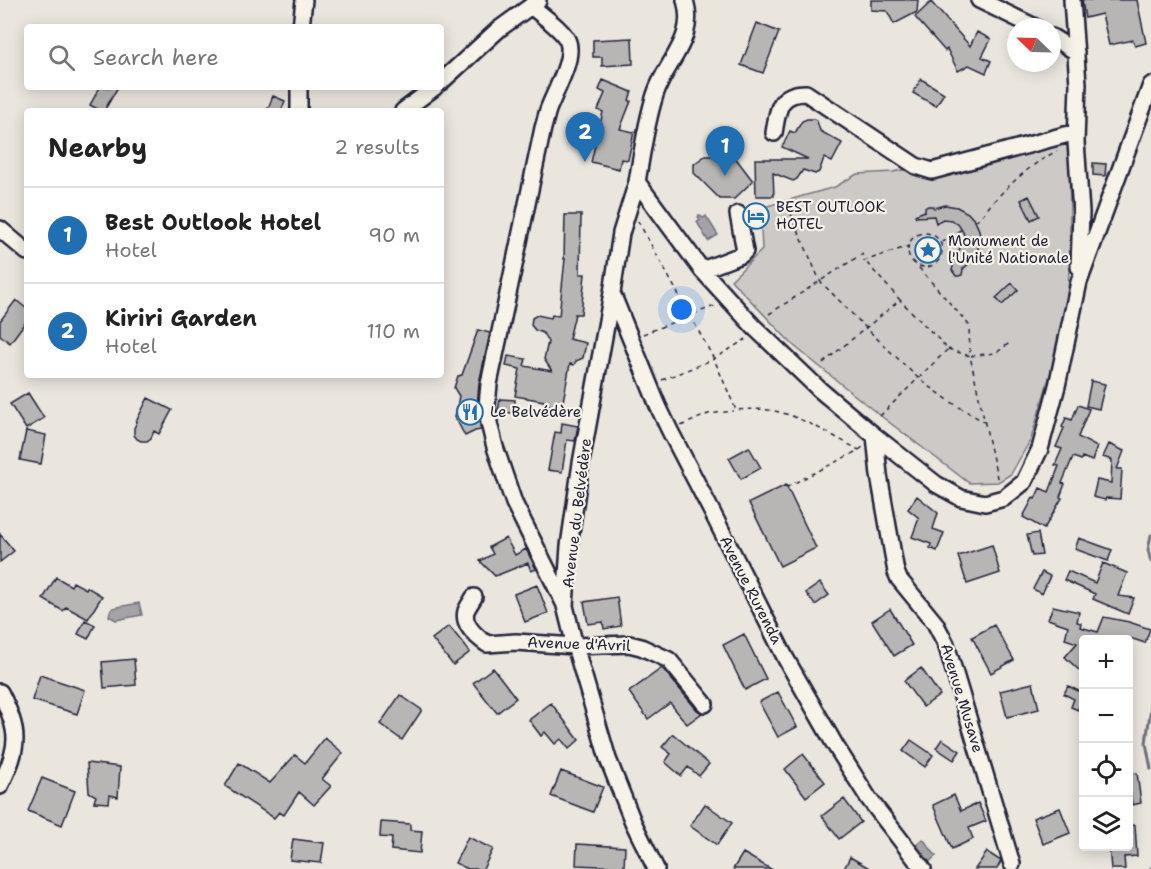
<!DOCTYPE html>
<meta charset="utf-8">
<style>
body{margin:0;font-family:"Shantell Sans",sans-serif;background:#f2f2f2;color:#222}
.controls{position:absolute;right:18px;bottom:18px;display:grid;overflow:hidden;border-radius:6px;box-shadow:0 3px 15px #0003}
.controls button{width:54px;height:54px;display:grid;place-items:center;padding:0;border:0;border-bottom:2px solid #e0e0e0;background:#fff;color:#222;font:30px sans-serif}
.compass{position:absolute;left:1007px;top:18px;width:54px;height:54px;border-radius:50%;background:#fff;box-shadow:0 3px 15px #0003;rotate:293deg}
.you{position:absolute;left:682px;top:310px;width:21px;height:21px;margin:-15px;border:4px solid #fff;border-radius:50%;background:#1a73e8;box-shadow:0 0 0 9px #1a73e833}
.badge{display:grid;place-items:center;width:39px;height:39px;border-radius:50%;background:#1f6fb2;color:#fff;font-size:20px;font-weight:700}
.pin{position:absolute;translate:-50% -50px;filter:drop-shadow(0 2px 3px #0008)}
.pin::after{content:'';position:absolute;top:32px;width:21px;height:18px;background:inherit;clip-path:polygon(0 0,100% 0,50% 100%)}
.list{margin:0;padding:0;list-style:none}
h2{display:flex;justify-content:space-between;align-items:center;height:78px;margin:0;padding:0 24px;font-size:26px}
h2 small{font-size:20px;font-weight:400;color:#767676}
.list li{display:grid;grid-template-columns:39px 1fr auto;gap:18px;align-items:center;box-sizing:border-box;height:96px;padding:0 24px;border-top:2px solid #e0e0e0}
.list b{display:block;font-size:22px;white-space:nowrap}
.list p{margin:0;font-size:20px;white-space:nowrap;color:#767676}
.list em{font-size:20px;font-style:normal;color:#767676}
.icon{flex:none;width:33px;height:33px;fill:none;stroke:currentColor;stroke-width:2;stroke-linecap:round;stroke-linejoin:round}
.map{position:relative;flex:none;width:1151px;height:869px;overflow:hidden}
.search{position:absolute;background:#fff;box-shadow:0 3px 15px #0003;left:24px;top:24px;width:420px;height:66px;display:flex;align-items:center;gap:15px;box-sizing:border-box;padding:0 21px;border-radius:6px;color:#767676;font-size:22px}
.panel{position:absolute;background:#fff;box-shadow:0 3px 15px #0003;left:24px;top:108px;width:420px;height:270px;border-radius:6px}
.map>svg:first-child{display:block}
</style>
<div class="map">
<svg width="1151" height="869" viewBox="0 0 1151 869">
<rect width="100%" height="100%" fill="#eae6de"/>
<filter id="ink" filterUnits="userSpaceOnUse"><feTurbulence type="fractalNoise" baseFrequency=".0167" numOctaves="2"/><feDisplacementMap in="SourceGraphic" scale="12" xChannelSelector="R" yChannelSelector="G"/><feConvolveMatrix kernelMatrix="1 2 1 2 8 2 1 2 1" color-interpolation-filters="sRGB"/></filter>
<g filter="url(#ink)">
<path fill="#cdc9c6" stroke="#787680" stroke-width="1.5" d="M1069,130L1070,234L1068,300L1055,358L1031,439L1011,474L998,482L969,483L873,410L793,345L731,280L762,250L760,208L835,187L857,174L893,172L923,166L1002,143Z"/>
<path fill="#a6a3a6" stroke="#716f7b" stroke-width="1.5" d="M699,215L703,218L706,216L718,235L708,241L697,222L700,220L698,217Z
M139,603L142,615L116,620L109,616L110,611L113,608Z
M923,839L936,856L928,863L915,846Z"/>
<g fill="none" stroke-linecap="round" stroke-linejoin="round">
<path stroke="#716f7b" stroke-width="3" d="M1151,535L1148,550L1151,562
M1151,706L1146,743L1151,769
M1150,869L1151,868"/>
</g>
<path fill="#b8b6b5" stroke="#22223b" stroke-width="1.5" d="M871,0H918L917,12L894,24L887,11L871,10Z
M1082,0H1137L1146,43L1135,46L1133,40L1109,45L1102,14L1085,18Z
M931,2L970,46L977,32L991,39L982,57L991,61L986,73L969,65L958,71L947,49L945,51L915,17Z
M757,23L779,32L763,73L741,65Z
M632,38L633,64L602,66V57H593V40Z
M921,79L944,93L936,106L913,93Z
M603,80L632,92L629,100L631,101L620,129L634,132L628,160L621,159L619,169L591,162L603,112L598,110L605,93L599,90Z
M100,87H118L104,111H101L90,105Z
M273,96L285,101L281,111H267Z
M807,119H814L817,121L820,131L842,143L832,162L824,158L819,172L815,174L803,170L797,179L793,181L773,173L774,196H756L755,159H808L782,147L790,131L795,133L802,121Z
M705,156H734L753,181L734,199H720L694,173V164Z
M1093,163L1106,164L1105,176L1093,175Z
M1029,196L1039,216L1031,220L1021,200Z
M945,205L957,207L968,213L975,221L979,230L980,238L977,254L970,263L963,269L962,275L959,276H956L952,270L954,263L950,257L958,252L965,238L963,232L958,224L951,220L943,219L936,223L934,216L916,217L915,215L925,211V208L928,206H932L934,208Z
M565,215H581L580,274H585L581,314H575L569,339L586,343L583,358L576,361L574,365L570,364L562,407L544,404V401L515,396L520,369L506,366L508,356L526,359L524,366L552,371L544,359L548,342L543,333L535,330L531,325L532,318L537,315L551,318L552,315L559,316L565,259H564Z
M1012,283L1018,290L1002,305L996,298Z
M16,300L27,309V320L10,343L0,335V321Z
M478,330L490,333L479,383L477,407L481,430L475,431L465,436L455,417L459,396L454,388L458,376L462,375Z
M1091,381L1105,384L1099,409L1086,406Z
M28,393L44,418L26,429L10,404Z
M148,398L172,410L159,434L154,431L151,438L147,441H141L137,439L134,435V428L137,422H136Z
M500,399L515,400L514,413L498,412Z
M1078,405L1089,409L1078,437L1097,447L1092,461L1082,457L1081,460L1073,457L1062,483L1065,484L1060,497L1062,498L1044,529L1023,517L1033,498L1035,499L1040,488L1049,492L1059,466L1055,465L1062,449L1056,447L1064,428L1062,427L1066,418L1072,420Z
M562,423L578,426L575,441L567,440L562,472L548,470L555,432L561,433Z
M26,431L46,435L41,464L20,460Z
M1109,444L1124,451L1117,469H1122L1120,499L1106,498L1105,500L1093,497L1097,480L1111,483L1112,460L1103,457Z
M749,447L761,468L741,479L729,458Z
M786,485L816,548L780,566L749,503Z
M917,496L938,513L933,529L944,533L937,551L930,548L931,544L912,537L919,518L908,509Z
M1038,533L1042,555L1032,556L1027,535Z
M0,534L14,551L0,562Z
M506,538L515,555L526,549L536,569L531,571L528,563L495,576L480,561L493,554L489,547Z
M1079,538L1112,550L1108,561L1075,549Z
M992,545L1000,573L967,584L958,556Z
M1103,563L1127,573L1118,596L1134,598L1128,614L1093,599L1095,594L1064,580L1068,571L1095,583Z
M1042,572L1050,576L1042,594L1033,589Z
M56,577L71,586L73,582L86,589L87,587L102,596L88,619L66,607L63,611L43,599Z
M820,583L829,595L815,605L806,593Z
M537,585L548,613L525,622L514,594Z
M617,597L621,626L604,629L603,622L588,624L584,602Z
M1053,606L1079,612L1077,622L1081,623L1080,627L1098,632L1104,617L1129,622L1150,629L1145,643L1133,639H1083V666L1080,671L1065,657L1077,643L1065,639L1068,626L1048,619Z
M890,609L912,645L894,656L872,621Z
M85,620L95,625L88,639L78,634Z
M994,625L1014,660L991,673L972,637Z
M449,626L470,652L453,665L432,639Z
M744,634L766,679L745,690L723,645Z
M134,659L136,685L104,688L102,662Z
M493,668L516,698L497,713L473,683Z
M662,668L697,710L702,713L687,724L670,703L648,719L629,692Z
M921,668L940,695L923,707L904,681Z
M40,675L85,690L77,714L32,700Z
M1033,683L1039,709L1007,717L1000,691Z
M1068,686L1083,693V696L1078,710L1071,707L1074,699L1064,694Z
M778,692L797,727L778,737L759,702Z
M400,695L422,710L402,740L380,724Z
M551,703L579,740L569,749L561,739L555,744L545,732L541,736L529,720Z
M673,734L709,764L699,776L688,767L681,776L665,762L671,754L662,747Z
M325,738L343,753L322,779L331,786L314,805L299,792L284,815L279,812L274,818L225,786L239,763L270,783L295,755L305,763Z
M942,739L960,751L954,760L936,748Z
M911,740L933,755L925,767L903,751Z
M803,754L825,782L806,797L785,769Z
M87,763L120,767L118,797L110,795L109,803L94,802L96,796L89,792Z
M561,771L603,787L593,812L551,796Z
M1137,773L1141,803L1132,805L1128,774Z
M42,778L75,791L62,825L28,811Z
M954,795L961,811L978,803L986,821L969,828L973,839L952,849L933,805Z
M844,799L861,822L839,839L822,816Z
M705,804L732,823L717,845L690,826Z
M1060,808L1070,833L1043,844L1033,818Z
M381,822L410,824V830L422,831L420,853L391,850L392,838L380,837Z
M1135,825L1137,856L1124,857L1125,869H1111L1109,846H1128V826Z
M468,837L493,849L483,869H468L455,863Z
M293,839L324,843L321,863L290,860Z
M577,844L625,847L624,867L576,865Z
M987,852L1001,861L997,869H975Z
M743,853L771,869H733Z
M850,857L871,869H844Z"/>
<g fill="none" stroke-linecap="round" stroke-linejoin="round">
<g stroke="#22223b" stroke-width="20">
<path id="minor" d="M685,0C697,40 666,60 655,95C646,123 642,153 637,182L702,270L754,327L820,390L875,436L936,484L961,498L985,503L1004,498L1024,482L1040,449L1057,386L1079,282L1151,85
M979,0L1035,27
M1072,0L1078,84L1076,142L1081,212L1079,267
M531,6C541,15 564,30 568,42C574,60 554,93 548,110C546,116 545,122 543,128L489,384L487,406L489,423L495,447L514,503L565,605
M301,27L304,0
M1052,37L1076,52
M441,82L499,29L538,1
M299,111V87
M403,111L435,87
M774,133C778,110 778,93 806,93L916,166L932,171L1076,132
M637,182L621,233L612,293L581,463L569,546L565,606L575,646L608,759L633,822L656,869
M0,229L27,252
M702,270L741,255L745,251L738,214
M612,293L658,406L670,431L713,514L786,659L835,745L869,799L923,869
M875,436L879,475L896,572L899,579L935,623L946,644L1012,864
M474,597C472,601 468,606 466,611C462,625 477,637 487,644L516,642L575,646L629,644L641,647L669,660L705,704
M0,692C20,732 20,746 0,786"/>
</g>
<path stroke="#22223b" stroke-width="1.5" stroke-dasharray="4.5 4.5" stroke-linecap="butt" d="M791,214L820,281L866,328L918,378L951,402L984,422
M638,221L714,359L736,410C751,409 767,408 783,413C809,421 835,437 859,450
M975,221C984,215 988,207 995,200C1013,181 1033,163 1057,151
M908 250a17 17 0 1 1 34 0a17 17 0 1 1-34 0Z
M942,242L962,229
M913,261L969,325L970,356L996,353L1011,342
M769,314L862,254L864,261L909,246
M643,334L717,305
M948,349L970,356L998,482
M823,363L900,300L865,261
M662,380L714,359L746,339
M880,416L948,349L900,300
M681,426L708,414L734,411
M787,487L859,450L863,447"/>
<use href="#minor" stroke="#f7f3e8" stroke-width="15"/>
</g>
</g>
<defs>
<g id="hotel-ring" transform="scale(1.35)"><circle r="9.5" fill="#f7f3e8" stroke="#1f6fb2" stroke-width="1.5"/><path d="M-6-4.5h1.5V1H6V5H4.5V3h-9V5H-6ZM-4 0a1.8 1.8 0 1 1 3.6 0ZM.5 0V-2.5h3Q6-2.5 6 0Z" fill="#1f6fb2"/></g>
<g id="sight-ring" transform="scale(1.35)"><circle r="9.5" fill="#f7f3e8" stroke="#1f6fb2" stroke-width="1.5"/><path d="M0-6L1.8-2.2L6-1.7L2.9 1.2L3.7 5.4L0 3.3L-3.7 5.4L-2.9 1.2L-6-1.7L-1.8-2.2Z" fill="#1f6fb2"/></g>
<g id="restaurant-ring" transform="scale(1.35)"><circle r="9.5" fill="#f7f3e8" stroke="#1f6fb2" stroke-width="1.5"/><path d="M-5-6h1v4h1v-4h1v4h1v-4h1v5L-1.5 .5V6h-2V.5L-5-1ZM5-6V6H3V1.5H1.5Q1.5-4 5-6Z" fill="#1f6fb2"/></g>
</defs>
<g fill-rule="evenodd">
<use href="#hotel-ring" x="756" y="216"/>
<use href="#sight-ring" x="928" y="250"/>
<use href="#restaurant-ring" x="470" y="412"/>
</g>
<g text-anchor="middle" stroke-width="4.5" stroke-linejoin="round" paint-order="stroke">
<g font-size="15" fill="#22223b" stroke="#f7f3e8" text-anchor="start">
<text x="776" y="212">BEST OUTLOOK<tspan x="776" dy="17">HOTEL</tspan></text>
<text x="948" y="246">Monument de<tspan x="948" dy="17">l'Unité Nationale</tspan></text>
<text x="490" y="417">Le Belvédère</text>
</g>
<g font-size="15" fill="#22223b" stroke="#f7f3e8">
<text transform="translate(577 513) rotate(-83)" y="5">Avenue du Belvédère</text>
<text transform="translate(751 590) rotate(63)" y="5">Avenue Rurenda</text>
<text transform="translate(579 644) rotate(2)" y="5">Avenue d'Avril</text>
<text transform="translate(962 698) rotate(73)" y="5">Avenue Musave</text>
</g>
</g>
</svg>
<div class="controls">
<button>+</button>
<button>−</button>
<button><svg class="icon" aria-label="locate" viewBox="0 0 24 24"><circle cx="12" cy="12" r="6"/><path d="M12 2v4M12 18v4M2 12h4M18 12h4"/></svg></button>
<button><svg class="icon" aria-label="layers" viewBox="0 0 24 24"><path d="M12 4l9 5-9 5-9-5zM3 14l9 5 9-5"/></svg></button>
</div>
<svg class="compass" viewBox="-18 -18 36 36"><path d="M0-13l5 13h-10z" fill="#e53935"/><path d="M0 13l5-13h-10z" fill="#767676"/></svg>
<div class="you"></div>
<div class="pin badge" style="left:725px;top:176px">1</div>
<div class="pin badge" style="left:585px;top:162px">2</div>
<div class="search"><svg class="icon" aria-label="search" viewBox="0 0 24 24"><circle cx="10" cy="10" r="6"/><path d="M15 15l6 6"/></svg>Search here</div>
<section class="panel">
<h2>Nearby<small>2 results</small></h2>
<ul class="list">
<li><span class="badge">1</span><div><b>Best Outlook Hotel</b><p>Hotel</p></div><em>90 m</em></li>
<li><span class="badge">2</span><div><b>Kiriri Garden</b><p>Hotel</p></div><em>110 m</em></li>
</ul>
</section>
</div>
